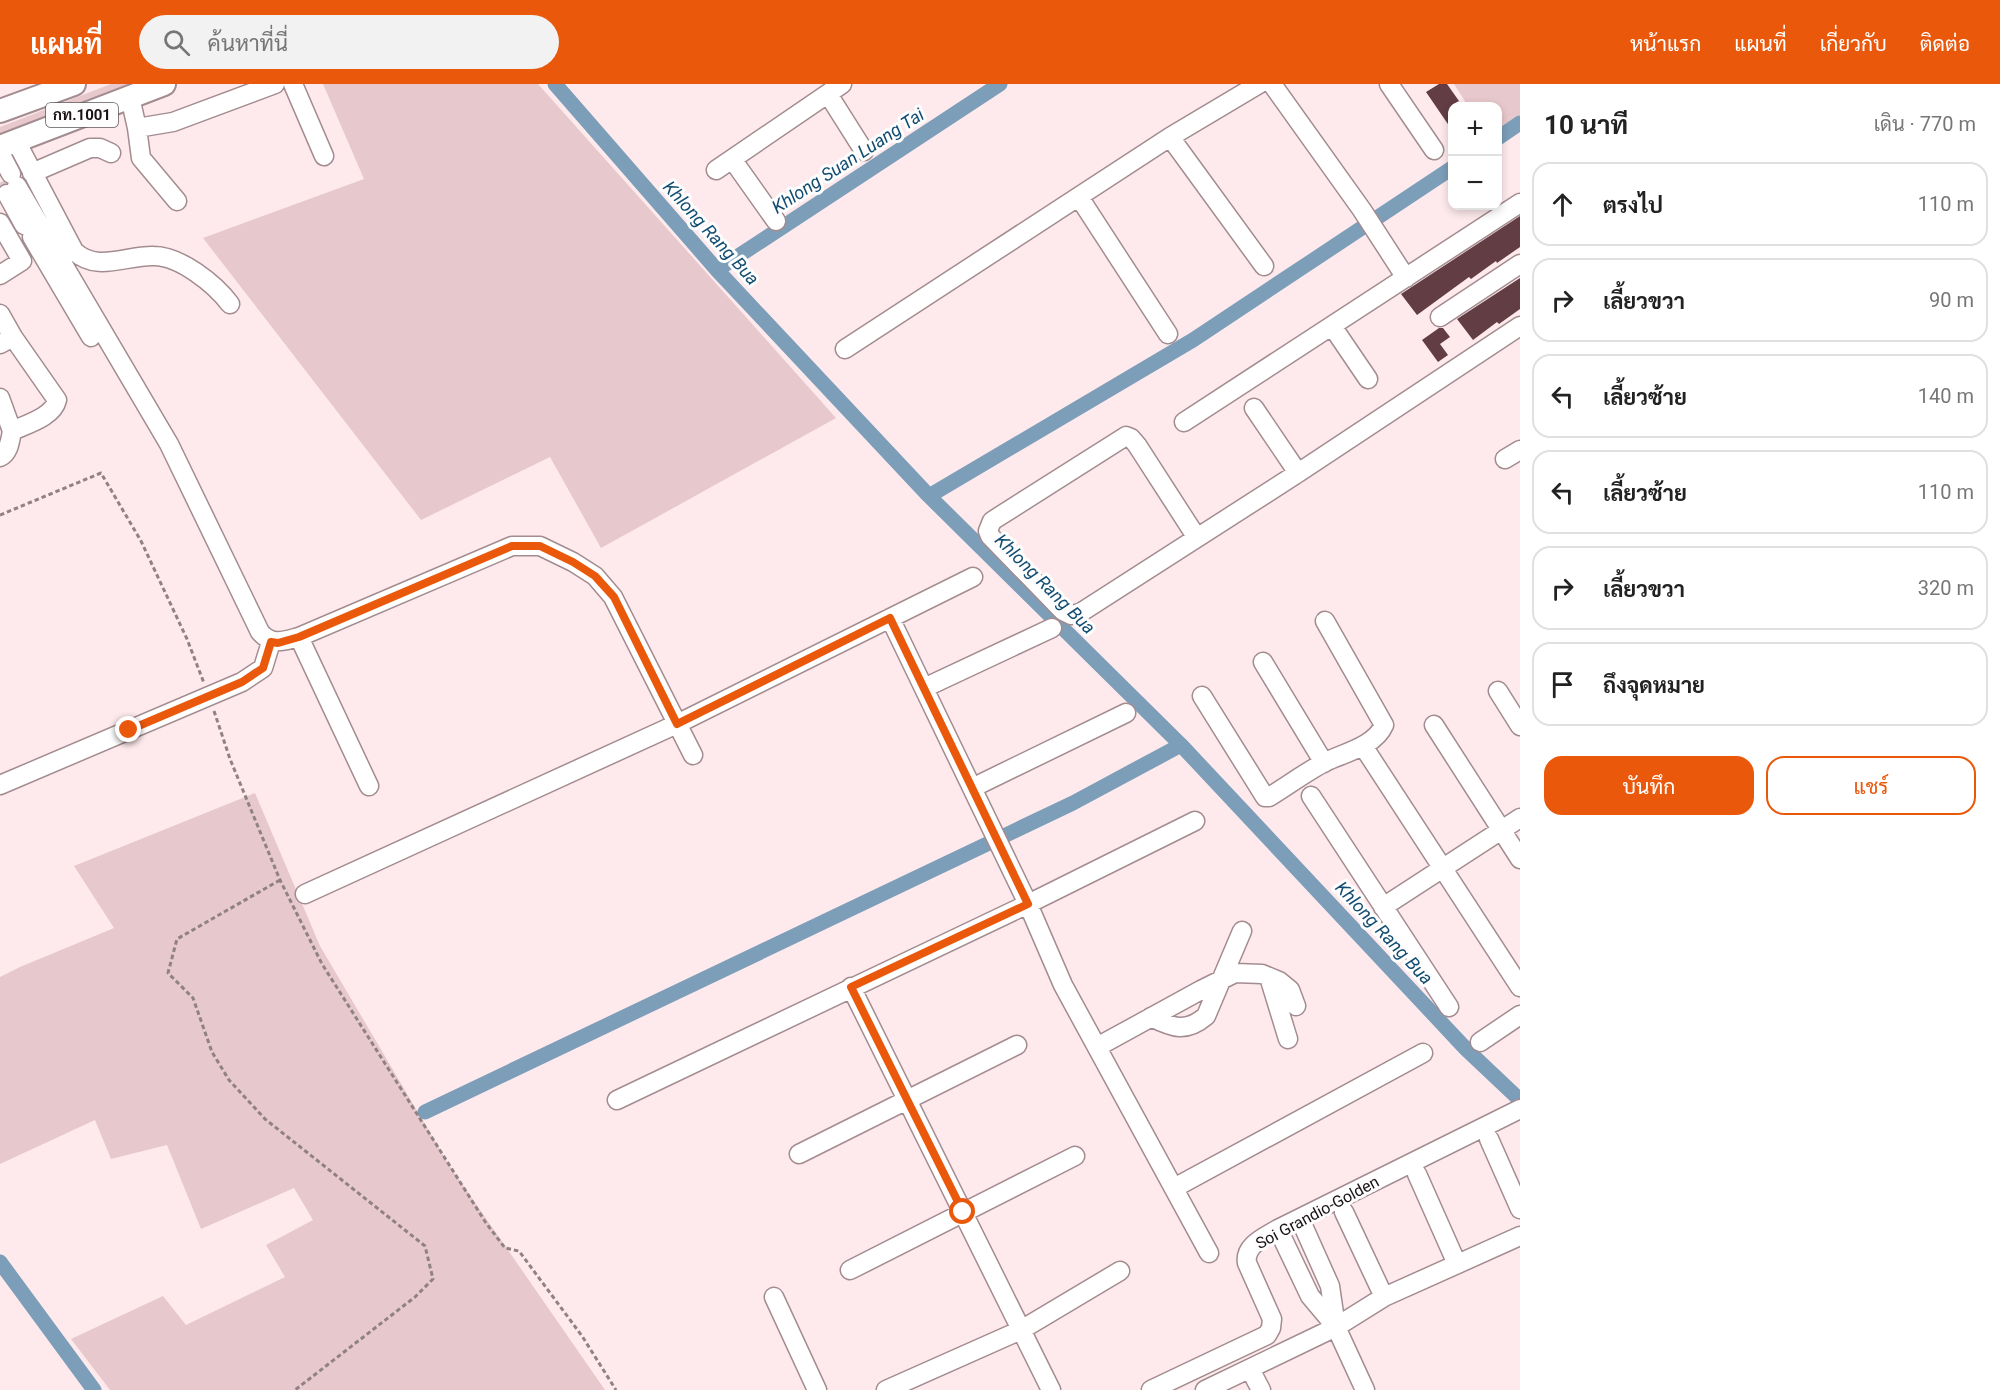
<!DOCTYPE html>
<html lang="th">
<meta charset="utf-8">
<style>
body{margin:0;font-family:Roboto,Sarabun,sans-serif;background:#f2f2f2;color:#222}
.controls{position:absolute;right:18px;top:18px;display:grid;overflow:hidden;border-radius:12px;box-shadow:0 3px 9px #0003}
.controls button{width:54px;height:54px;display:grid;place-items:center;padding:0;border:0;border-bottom:2px solid #e0e0e0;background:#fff;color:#222;font:30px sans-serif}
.stop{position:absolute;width:18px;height:18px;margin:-14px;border:4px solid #ea580c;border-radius:50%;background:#fff}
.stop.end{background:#ea580c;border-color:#fff;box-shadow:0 2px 6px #0008}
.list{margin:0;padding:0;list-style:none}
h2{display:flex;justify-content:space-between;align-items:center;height:78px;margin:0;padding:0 24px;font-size:26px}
h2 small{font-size:20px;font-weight:400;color:#767676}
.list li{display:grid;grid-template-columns:39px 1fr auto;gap:18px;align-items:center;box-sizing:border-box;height:84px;margin:0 12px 12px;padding:0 12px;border:2px solid #e0e0e0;border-radius:18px}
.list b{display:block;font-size:22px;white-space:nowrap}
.list em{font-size:20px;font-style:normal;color:#767676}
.actions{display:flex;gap:12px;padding:18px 24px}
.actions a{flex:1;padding:14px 0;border:2px solid #ea580c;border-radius:18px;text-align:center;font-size:21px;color:#ea580c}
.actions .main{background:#ea580c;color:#fff}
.icon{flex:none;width:33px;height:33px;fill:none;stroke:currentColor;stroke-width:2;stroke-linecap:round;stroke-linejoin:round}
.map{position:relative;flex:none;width:1520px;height:1306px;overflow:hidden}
header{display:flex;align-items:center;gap:36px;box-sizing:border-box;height:84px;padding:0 30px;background:#ea580c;color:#fff}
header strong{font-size:28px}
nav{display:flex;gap:33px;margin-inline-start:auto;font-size:21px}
.search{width:420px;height:54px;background:#f2f2f2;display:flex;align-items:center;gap:15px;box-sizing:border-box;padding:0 21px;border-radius:33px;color:#767676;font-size:22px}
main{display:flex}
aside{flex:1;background:#fff}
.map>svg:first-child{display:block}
</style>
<header>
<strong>แผนที่</strong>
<div class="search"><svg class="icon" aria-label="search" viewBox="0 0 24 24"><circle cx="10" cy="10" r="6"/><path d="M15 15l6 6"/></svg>ค้นหาที่นี่</div>
<nav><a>หน้าแรก</a><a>แผนที่</a><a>เกี่ยวกับ</a><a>ติดต่อ</a></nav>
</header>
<main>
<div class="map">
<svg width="1520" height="1306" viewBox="0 0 1520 1306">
<rect width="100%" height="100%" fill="#feeaed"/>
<path fill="#e7c8cc" d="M111,0H137L0,54V43Z
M323,0H538L836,334L601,464L550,373L421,436L203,154L364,95Z
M1454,0H1520V31L1498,45V22H1468Z
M255,709L320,862L449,1081L605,1306H110L71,1255L163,1212L186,1241L285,1193L266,1161L313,1136L294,1104L201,1145L167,1061L111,1075L95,1036L0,1080V893L20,883L114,844L74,782Z"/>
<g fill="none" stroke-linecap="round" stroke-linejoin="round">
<path stroke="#7c9eb9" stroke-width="15" d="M555,0L717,186L929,412L1181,661L1466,965L1520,1016
M1498,54L1520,39
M717,186L1000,0
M929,412L1193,256L1452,84
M425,1028L1073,719L1181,661
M0,1178L94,1306"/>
</g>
<path fill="#633d44" d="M1439,0H1447L1459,17L1452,21V46L1426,8Z
M1520,132V163L1497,179L1496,177L1471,195L1469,193L1417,231L1401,210Z
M1520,194V225L1499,240L1497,238L1473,256L1457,235Z
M1439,244H1443L1450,253L1440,260L1448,271L1438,278L1422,256Z"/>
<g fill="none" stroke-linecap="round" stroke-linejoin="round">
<path stroke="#dcc9cc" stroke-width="18" stroke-dasharray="18 9" stroke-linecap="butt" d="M0,99L7,110"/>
<g stroke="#a38c90" stroke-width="21">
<path id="minor" d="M293,0L324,72
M1272,0L1362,126L1406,194
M1389,0L1434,66
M828,10L864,67
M130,13L137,44L173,38L275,0
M137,44L141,74L177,117
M1170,53L1264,182
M16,57L74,167C97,189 126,171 154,172C180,172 215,200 230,220
M0,69L11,90
M732,75L776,137
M716,86L842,0
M32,89L90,64H100L111,69
M17,102L169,360L260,548C272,562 283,557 299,553L369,702
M7,110L24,141
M1079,113L1168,250
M0,139L22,177L0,191
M32,153L91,253
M0,230L13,253L0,260
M1440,233L1520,180
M1332,242L1368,295
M845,265L1170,53L1259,0
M0,314L12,347C27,340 53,333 57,316L13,253
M1254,324L1298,389
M1184,338L1520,119
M0,373C9,369 10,357 12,347
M1505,375L1520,366
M1197,454L1137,361L1131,354L1126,352L992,437L988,447L990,452L1063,527L1071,531L1080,529L1298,389L1520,242
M890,534L1028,820L1063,901L1209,1169
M299,553L512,462H540L573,478L595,492L613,513L693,671
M1263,578L1324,679
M924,604L1052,544
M1498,607L1520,642
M1202,612L1265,713H1269C1287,702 1306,688 1325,678C1344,669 1375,662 1384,641L1325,537
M1434,641L1520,775
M1363,662L1520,903
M0,701L242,598L263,584L271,558
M972,704L1126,629
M1311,712L1449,923
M305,810L677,640L973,493
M1383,823L1520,734
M1269,893L1288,955
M851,903L1051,1306
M1151,933C1173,944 1186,949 1206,932L1242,847
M1480,958L1520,931
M1097,963L1201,906L1235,889L1262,890L1279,897L1290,906L1296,922
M617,1016L1028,820L1195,737
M1489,1055L1520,1125
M799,1070L1017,961
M1417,1090L1457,1180
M1174,1104L1423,969
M1344,1128L1384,1213
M1300,1135L1330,1202L1336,1243
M1278,1145L1310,1212L1336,1243L1365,1306
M850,1186L1075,1072
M774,1213L817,1306
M1250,1285L1261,1306
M886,1306L1021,1246L1120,1187
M1151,1306L1267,1251L1271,1244L1272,1235L1247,1179C1244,1161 1265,1153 1278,1145L1520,1025
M1205,1306L1336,1243L1384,1213L1520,1152"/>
</g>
<g stroke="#a38c90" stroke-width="26">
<path id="major" d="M0,27L74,0
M0,63L164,0"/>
</g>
<path stroke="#908284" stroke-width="3" stroke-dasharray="4.5 3" stroke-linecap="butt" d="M0,431L101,389L141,457L187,555L204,599
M214,627L230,675L280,796L322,880L486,1139L505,1164L519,1167L582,1252L616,1306
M280,796L177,855L168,889L193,914L212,968L229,996L265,1035L425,1162L433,1195L415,1213L295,1306"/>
<use href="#minor" stroke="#fff" stroke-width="18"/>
<use href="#major" stroke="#fff" stroke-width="22"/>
</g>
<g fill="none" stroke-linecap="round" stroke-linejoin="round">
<path stroke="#ea580c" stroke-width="8" d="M129,646L242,598L263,584L271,558L278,559L299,553L512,462H540L573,478L595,492L614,513L677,640L890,534L1028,820L851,903L963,1128"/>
</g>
<g text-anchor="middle" stroke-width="6" stroke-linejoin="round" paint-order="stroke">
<rect fill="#fdfdfd" stroke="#5d5859" stroke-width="1.5" x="46" y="19" width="72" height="24" rx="4.5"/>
<g font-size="15" font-weight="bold" fill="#191113">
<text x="82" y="36">กท.1001</text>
</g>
<g font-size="16" fill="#191113" stroke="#fdfdfd">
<text transform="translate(1317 1128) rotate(-28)" y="6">Soi Grandio-Golden</text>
</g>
<g font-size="18" font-style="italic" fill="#124d71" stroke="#fdfdfd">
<text transform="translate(848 77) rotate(-33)" y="6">Khlong Suan Luang Tai</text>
<text transform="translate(711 149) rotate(48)" y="6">Khlong Rang Bua</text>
<text transform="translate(1045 500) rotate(45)" y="6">Khlong Rang Bua</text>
<text transform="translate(1384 849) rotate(47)" y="6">Khlong Rang Bua</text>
</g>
</g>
</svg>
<div class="controls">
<button>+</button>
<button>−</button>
</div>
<div class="stop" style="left:963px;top:1128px"></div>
<div class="stop end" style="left:129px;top:646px"></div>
</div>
<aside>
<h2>10 นาที<small>เดิน · 770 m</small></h2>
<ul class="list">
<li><svg class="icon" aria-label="ahead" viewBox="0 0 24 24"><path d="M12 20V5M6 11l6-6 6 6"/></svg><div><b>ตรงไป</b></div><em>110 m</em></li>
<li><svg class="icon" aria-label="right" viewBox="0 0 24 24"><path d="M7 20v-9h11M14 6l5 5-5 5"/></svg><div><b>เลี้ยวขวา</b></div><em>90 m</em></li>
<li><svg class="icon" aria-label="left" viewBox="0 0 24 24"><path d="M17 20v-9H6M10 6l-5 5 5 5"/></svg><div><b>เลี้ยวซ้าย</b></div><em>140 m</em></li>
<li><svg class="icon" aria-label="left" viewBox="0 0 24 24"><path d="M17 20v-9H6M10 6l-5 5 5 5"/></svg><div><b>เลี้ยวซ้าย</b></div><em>110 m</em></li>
<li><svg class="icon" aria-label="right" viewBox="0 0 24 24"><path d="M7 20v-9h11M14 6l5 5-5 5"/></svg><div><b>เลี้ยวขวา</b></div><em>320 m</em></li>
<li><svg class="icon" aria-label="arrive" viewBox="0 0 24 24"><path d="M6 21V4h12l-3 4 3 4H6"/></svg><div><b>ถึงจุดหมาย</b></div></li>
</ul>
<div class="actions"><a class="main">บันทึก</a><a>แชร์</a></div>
</aside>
</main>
